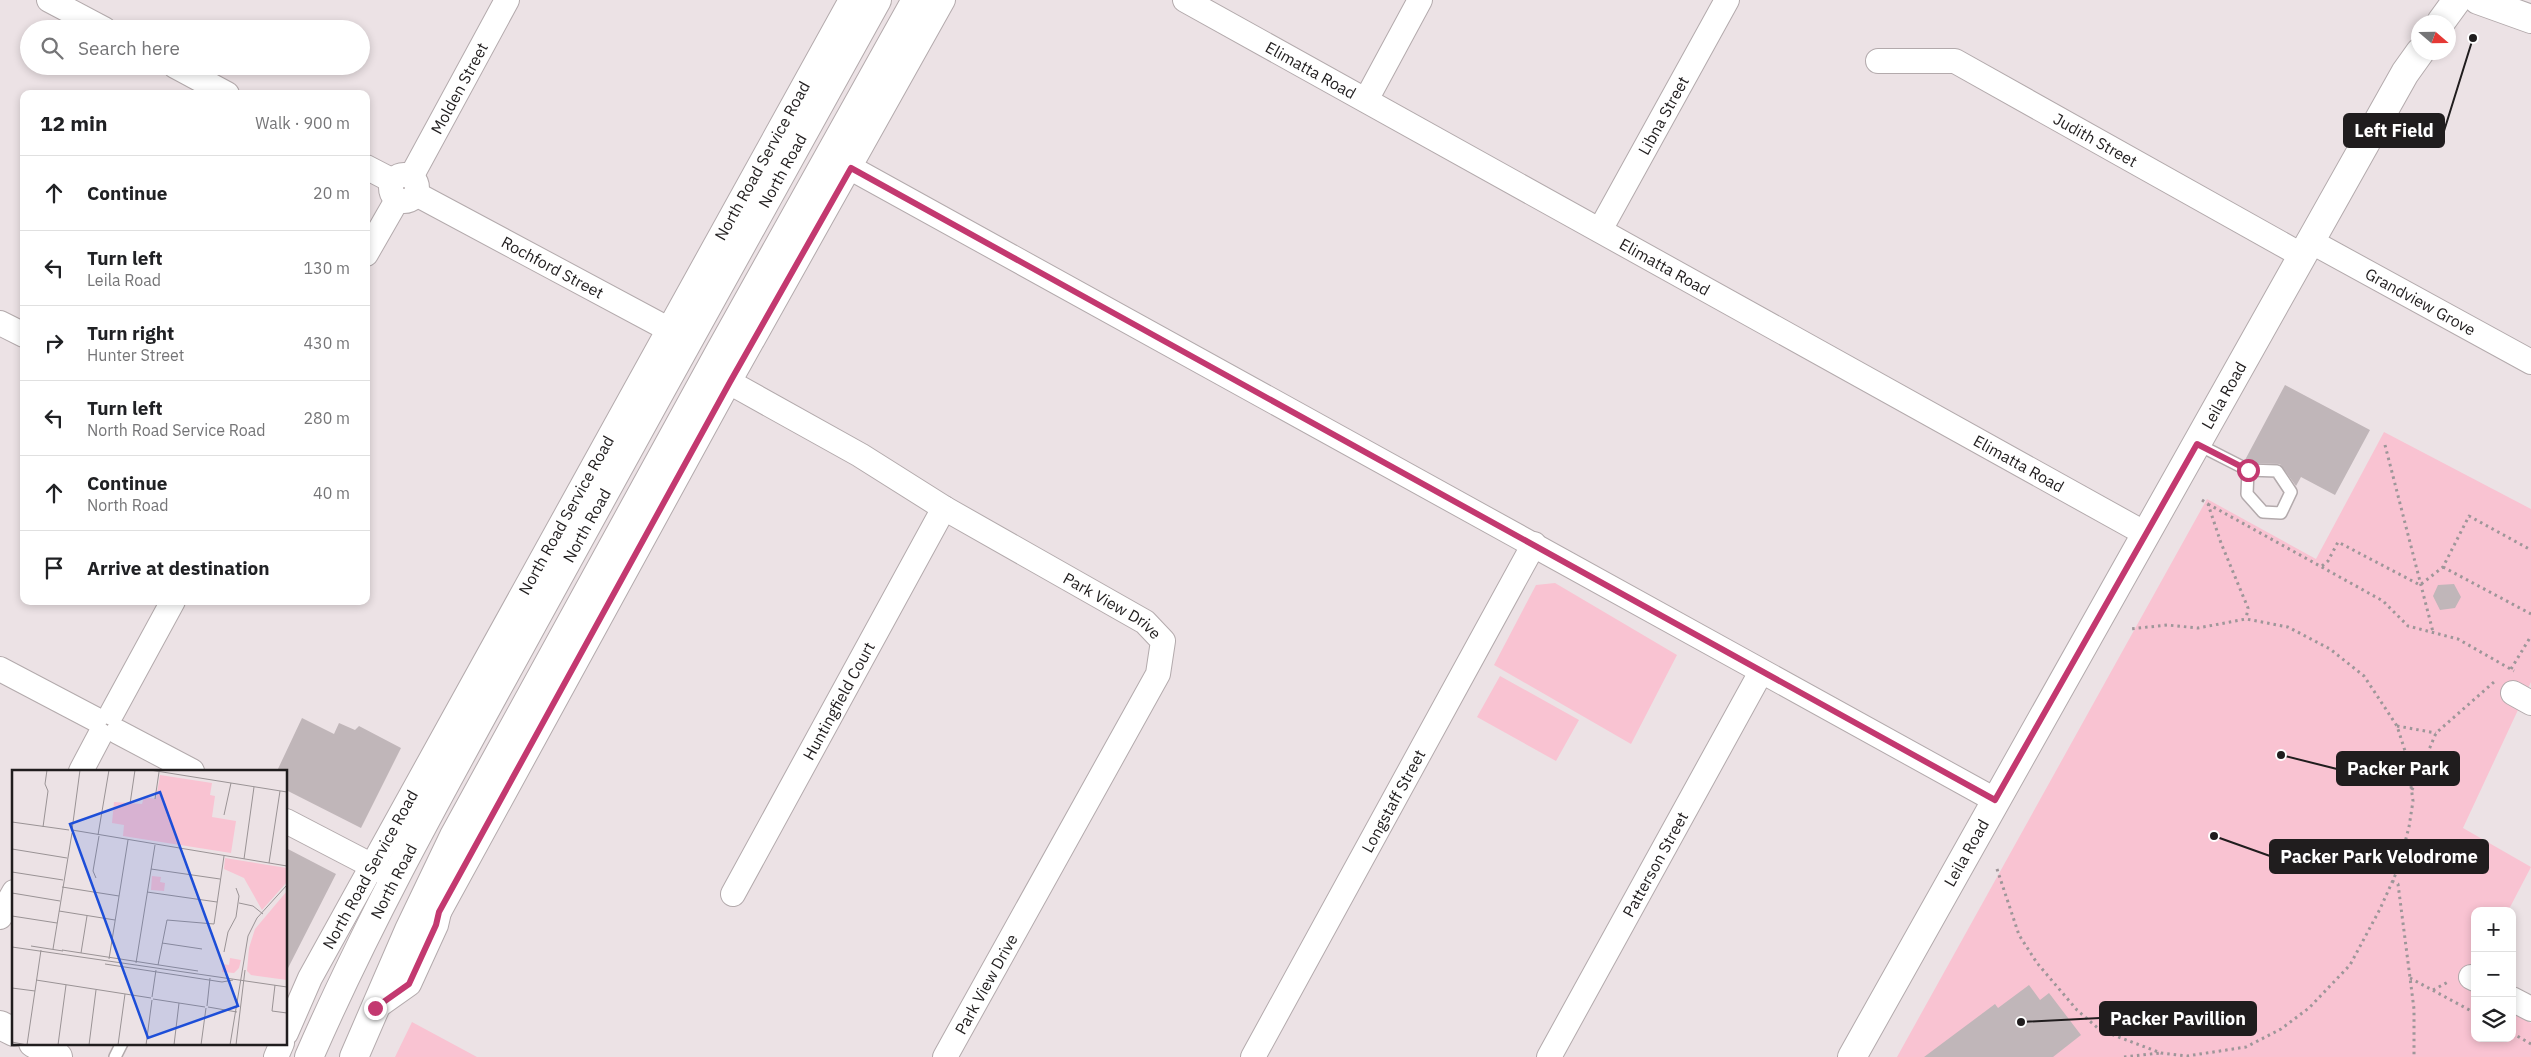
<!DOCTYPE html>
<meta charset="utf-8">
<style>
body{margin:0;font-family:"IBM Plex Sans",sans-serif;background:#f2f2f2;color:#202124}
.controls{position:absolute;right:15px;bottom:15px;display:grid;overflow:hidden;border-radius:10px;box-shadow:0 2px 8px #0003}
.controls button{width:45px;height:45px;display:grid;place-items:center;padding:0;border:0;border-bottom:1px solid #e0e0e0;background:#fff;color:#202124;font:25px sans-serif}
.compass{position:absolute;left:2411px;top:15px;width:45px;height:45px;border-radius:50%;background:#fff;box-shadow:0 2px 8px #0003;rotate:110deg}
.stop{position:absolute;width:15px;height:15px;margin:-11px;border:4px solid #c33970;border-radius:50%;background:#fff}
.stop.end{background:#c33970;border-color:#fff;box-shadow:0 1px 5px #0008}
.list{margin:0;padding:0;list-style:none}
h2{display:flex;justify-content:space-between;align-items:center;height:65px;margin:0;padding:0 20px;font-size:21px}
h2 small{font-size:16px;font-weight:400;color:#757577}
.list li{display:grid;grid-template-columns:32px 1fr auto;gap:15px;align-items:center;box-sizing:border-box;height:75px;padding:0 20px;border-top:1px solid #e0e0e0}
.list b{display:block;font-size:19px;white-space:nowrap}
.list p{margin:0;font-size:16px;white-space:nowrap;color:#757577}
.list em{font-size:16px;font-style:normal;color:#757577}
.icon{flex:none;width:28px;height:28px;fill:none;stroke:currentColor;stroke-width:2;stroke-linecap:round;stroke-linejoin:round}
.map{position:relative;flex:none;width:2531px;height:1057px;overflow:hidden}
.search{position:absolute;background:#fff;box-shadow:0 2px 8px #0003;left:20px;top:20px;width:350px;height:55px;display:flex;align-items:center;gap:12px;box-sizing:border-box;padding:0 18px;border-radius:28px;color:#757577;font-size:19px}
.panel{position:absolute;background:#fff;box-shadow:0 2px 8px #0003;left:20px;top:90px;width:350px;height:515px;border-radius:10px}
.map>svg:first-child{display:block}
</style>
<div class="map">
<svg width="2531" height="1057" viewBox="0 0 2531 1057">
<rect width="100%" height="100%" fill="#ece2e5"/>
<path fill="#f9c3d2" d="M2384,432L2531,509V682L2463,828L2531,867L2508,911H2475V971L2466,987L2475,992V1038H2512V1013L2531,1023V1057H1897L2207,499L2316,559Z
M1555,583L1677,655L1631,744L1494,665L1536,585Z
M1500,676L1579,720L1556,761L1477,717Z
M412,1022L477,1057H395Z"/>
<path fill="#c0b6b9" d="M2285,385L2370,430L2335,495L2301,477L2296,486L2280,464L2250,463L2245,460Z
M2454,584L2461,597L2455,608L2440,610L2433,596L2438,585Z
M302,718L334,734L339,723L355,730L359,726L401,748L361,828L286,790V771H277Z
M286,848L336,874L286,972Z
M2029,985L2040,1000L2049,993L2081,1035L2053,1057H1924L1995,1004L1998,1008Z"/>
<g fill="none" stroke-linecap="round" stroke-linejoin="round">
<g stroke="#b3aaac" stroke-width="14">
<path id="lane" d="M2197,444L2248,470L2247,494L2263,512L2281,513L2291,492L2277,471L2248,470
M115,1057L122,1043"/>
</g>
<g stroke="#b3aaac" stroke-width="26">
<g id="street">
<path d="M49,0L104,29"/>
<path id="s1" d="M1185,0L2144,533"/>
<path id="s2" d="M1878,61H1955L2303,256"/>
<path d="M175,66L227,94"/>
<path d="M1366,100L1420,0"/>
<path d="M829,156L1995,800"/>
<path d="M366,167L393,181"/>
<circle cx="404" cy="188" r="13"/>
<path id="s3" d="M411,177L507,0"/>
<path id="s4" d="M416,194L668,329L682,334"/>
<path id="s5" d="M1600,230L1727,0"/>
<path id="s6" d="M2310,241L2531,362"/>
<path d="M366,254L397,200"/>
<path d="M0,323L24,335"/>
<path id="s7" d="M729,382L860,455L944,508L1145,622L1163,641L1158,674L945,1057"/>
<path d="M0,669L95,719"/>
<path d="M2513,693L2531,703"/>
<path d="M112,713L173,601"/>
<path d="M118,732L192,771"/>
<path d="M81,771L100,735"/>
<path d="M286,821L384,872"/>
<path id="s8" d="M733,894L944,508"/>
<path d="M0,917L14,892"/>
<path d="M409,930L439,912L729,382L943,0"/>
<path d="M2471,977L2475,979"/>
<path d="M2512,999L2531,1009"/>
<path d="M375,1008L409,984L436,925L439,912"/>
<path id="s9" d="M286,1033L310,978L851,0"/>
<path d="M276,1057L282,1043"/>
<path id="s10" d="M1253,1057L1534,544"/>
<path id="s11" d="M1549,1057L1761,672"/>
</g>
</g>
<g stroke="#b3aaac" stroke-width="30">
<g id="secondary">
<path d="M2478,0L2531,19"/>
<path d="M2441,22L2457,0"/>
<path d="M0,1025L14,1032"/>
<path d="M33,1043L58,1057"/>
<path id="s12" d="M1852,1057C2035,728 2221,401 2405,73L2420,52"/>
</g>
</g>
<g stroke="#b3aaac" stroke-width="30">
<g id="highway">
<path id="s13" d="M309,1057C374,908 455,766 533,623C647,415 762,207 877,0"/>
<path d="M354,1057L409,930L454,836L719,353L916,0"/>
</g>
</g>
<path stroke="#9e9699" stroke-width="3" stroke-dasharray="2.5 4" stroke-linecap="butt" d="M2385,445L2433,632
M2202,500L2208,504L2221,543L2248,608L2246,619
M2208,504L2383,601L2408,626L2458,639L2514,671
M2322,566L2328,561L2338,542L2420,585L2443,567L2469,516L2531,550
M2443,567L2531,614
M2511,669L2531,636
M2397,726L2436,733
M2412,790L2436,733L2494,682
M1997,869L2019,935L2037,963L2077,1010L2100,1030L2161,1053L2187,1056L2246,1047L2281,1029L2309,1008L2350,965L2380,909L2398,869L2409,827L2413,801L2407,757L2397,726L2364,676L2330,649L2288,627L2246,619L2198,628L2167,625L2130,629
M2392,881L2398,884L2414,1009V1057
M2410,978L2475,1013
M2433,990L2450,981
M2512,1033L2531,1044
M2124,1057L2160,1053"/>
<use href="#lane" stroke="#fff" stroke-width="11"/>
<use href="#street" stroke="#fff" stroke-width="24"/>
<use href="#secondary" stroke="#fff" stroke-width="28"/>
<use href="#highway" stroke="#fff" stroke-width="28"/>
</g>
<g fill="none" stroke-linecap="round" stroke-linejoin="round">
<path stroke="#c33970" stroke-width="6" d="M375,1008L409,984L436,925L439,912L730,382L851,168L1995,800L2197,444L2248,470"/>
</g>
<g text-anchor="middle" stroke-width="5" stroke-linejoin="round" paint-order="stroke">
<g font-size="16" fill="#201d1e" stroke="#fff">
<text dy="6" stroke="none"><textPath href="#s1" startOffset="144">Elimatta Road</textPath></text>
<text dy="6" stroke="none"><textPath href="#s3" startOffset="101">Molden Street</textPath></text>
<text dy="6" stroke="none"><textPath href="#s5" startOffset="131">Libna Street</textPath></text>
<text dy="6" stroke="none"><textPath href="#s2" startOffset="238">Judith Street</textPath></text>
<text dy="6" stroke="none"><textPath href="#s9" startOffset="994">North Road Service Road</textPath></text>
<text dy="6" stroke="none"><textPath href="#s13" startOffset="1005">North Road</textPath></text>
<text dy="6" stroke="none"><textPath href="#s1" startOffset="549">Elimatta Road</textPath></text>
<text dy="6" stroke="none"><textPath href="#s4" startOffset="155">Rochford Street</textPath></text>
<text dy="6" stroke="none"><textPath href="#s6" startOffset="126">Grandview Grove</textPath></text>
<text dy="6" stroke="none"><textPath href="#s12" startOffset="759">Leila Road</textPath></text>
<text dy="6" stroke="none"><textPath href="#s1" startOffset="954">Elimatta Road</textPath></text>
<text dy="6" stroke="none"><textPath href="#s9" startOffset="589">North Road Service Road</textPath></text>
<text dy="6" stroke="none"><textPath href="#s13" startOffset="600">North Road</textPath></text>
<text dy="6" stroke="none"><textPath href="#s7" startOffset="444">Park View Drive</textPath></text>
<text dy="6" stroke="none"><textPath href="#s8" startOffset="220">Huntingfield Court</textPath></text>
<text dy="6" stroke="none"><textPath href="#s10" startOffset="292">Longstaff Street</textPath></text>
<text dy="6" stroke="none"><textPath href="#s12" startOffset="234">Leila Road</textPath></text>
<text dy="6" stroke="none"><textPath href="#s11" startOffset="220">Patterson Street</textPath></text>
<text dy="6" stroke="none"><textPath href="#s9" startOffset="184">North Road Service Road</textPath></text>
<text dy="6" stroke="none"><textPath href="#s13" startOffset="195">North Road</textPath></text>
<text transform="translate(986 984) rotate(-61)" y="6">Park View Drive</text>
</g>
</g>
<g transform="translate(12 770)">
<rect width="275" height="275" fill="#ece2e5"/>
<path d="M148,5L200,13L198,25L203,26L200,47L224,51L219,83L111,66L112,55L100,53L102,32L130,34L132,27L144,29ZM213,88L275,98V112L250,140L232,108L212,99ZM140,106L149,107L148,112L153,113L152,121L139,120ZM275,121V210L239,205L235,201L237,178L243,159ZM218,188L229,190L227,198L222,203L210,202L211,194L217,195Z" fill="#f9c3d2"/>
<path fill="none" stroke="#9a9395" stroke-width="1" d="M138,0L275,22M143,29L147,2M118,34L123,0M212,45L219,13M0,52L57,60M31,57L36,21L33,14L35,0M60,60L275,96M60,60L68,0M86,65L97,0M0,79L55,88M232,89L242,17M257,93L268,21M139,99L208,109M0,102L51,110M84,108L81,101L87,66M50,117L107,126M135,122L205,132M0,123L48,131M227,133L241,136L251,144M47,141L103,150M0,146L45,153M150,173L190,179M19,176L51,181M0,177L275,217M41,179L60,63M50,180L186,201M212,182L216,162L224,147L227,126L224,118M69,183L75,146M97,189L116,70M124,193L143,75M93,194L210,212L221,210M146,195L155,150L202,154L212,86M24,210L139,228M263,215L260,241L275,243M0,218L23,221M140,227L144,200M141,229L193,237M195,236L198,208M196,237L225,242M0,272L15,275M15,275L29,180M46,275L54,215M77,275L84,220M106,275L113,224M134,275L140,230M162,275L167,233M189,275L194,238M218,275L236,166L245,148L275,115M224,275L233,200"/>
<path fill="#1d4ed8" fill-opacity="0.15" stroke="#1d4ed8" stroke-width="2.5" d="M148,22L226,236L136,268L58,54Z"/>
<rect width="275" height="275" fill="none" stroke="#201d1e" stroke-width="2.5"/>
</g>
<path fill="none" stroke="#201d1e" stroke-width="2" d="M2473 38L2444 131M2281 755L2337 769M2214 836L2270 856M2021 1022L2100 1018"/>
<g fill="#201d1e" stroke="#fff" stroke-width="2">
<circle cx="2473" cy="38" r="5"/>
<circle cx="2281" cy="755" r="5"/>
<circle cx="2214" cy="836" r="5"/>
<circle cx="2021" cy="1022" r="5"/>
</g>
<g fill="#201d1e" stroke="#201d1e" stroke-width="2">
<rect x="2344" y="114" width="100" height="33" rx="5"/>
<rect x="2337" y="752" width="122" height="33" rx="5"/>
<rect x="2270" y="840" width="218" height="33" rx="5"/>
<rect x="2100" y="1002" width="156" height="33" rx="5"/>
</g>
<g font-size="18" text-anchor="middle" font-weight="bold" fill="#fff">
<text x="2394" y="137">Left Field</text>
<text x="2398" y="775">Packer Park</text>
<text x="2379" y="863">Packer Park Velodrome</text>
<text x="2178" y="1025">Packer Pavillion</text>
</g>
</svg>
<div class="controls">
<button>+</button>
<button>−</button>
<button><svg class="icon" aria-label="layers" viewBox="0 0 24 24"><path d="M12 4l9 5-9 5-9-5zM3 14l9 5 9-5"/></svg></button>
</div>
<svg class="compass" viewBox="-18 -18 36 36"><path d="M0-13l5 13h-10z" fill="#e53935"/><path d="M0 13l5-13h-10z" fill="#757577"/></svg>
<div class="stop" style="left:2248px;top:470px"></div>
<div class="stop end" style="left:375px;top:1008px"></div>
<div class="search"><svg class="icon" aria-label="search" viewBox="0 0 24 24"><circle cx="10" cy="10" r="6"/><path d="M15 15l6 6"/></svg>Search here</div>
<section class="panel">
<h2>12 min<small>Walk · 900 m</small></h2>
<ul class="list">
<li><svg class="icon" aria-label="ahead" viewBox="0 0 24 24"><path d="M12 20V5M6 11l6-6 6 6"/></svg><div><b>Continue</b></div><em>20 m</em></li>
<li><svg class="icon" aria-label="left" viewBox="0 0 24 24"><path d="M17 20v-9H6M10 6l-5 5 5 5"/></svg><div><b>Turn left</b><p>Leila Road</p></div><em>130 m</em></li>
<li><svg class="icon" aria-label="right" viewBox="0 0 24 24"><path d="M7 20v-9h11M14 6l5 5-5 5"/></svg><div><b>Turn right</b><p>Hunter Street</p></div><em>430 m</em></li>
<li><svg class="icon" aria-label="left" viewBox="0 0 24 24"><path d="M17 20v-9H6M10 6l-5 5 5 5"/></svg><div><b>Turn left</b><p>North Road Service Road</p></div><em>280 m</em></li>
<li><svg class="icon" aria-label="ahead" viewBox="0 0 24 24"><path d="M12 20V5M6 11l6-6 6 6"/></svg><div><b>Continue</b><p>North Road</p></div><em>40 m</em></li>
<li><svg class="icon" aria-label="arrive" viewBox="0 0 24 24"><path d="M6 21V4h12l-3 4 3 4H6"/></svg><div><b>Arrive at destination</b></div></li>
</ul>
</section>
</div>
